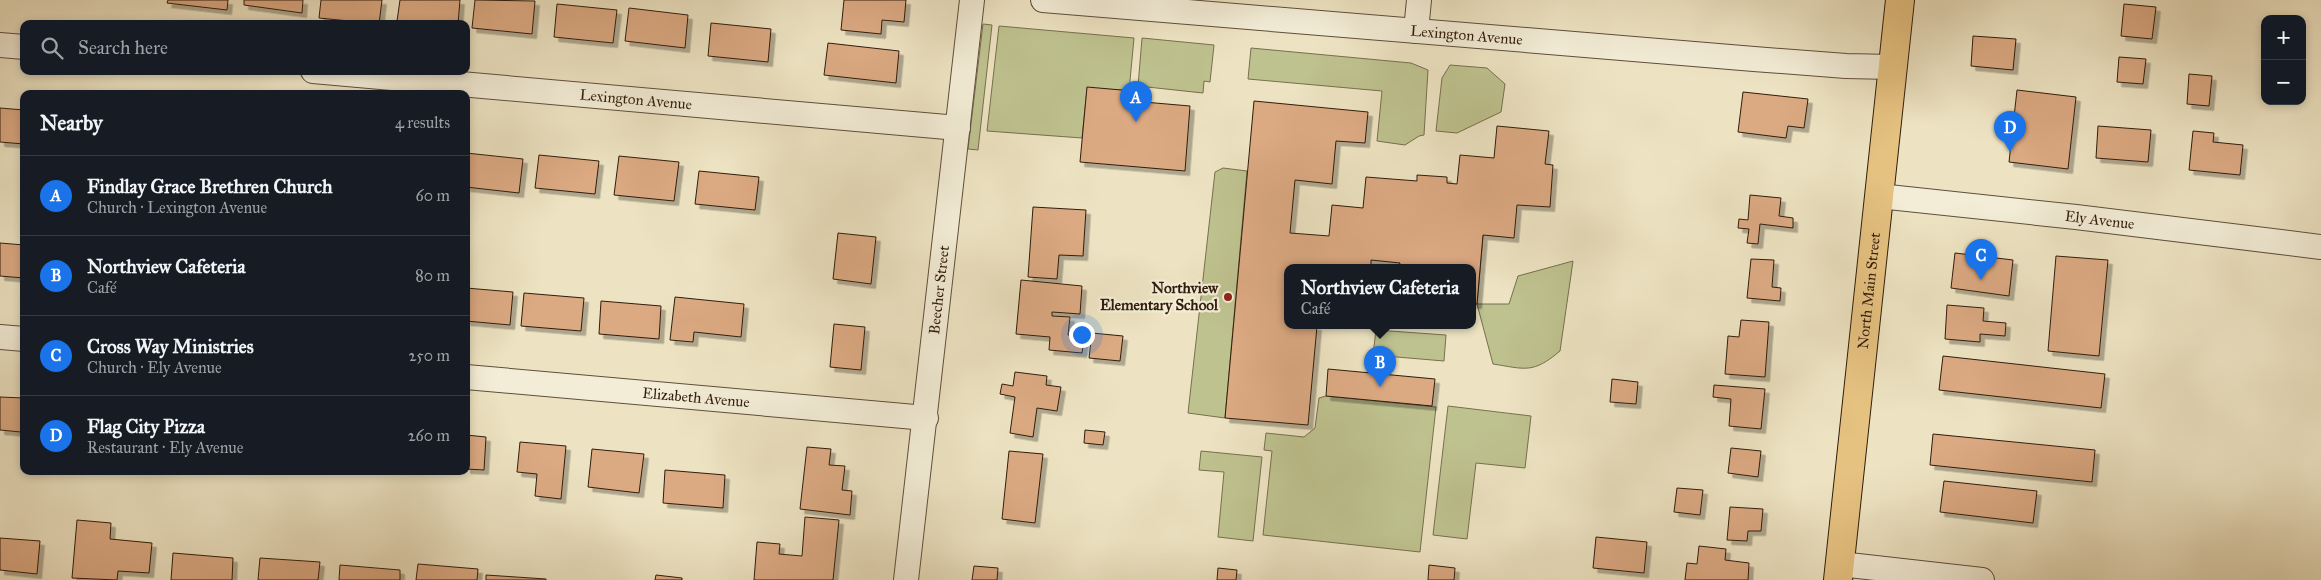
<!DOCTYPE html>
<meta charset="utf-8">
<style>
body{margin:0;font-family:"IM FELL Great Primer",serif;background:#242831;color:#f1f3f6}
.controls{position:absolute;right:15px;top:15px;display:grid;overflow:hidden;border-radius:10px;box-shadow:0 2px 8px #0003}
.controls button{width:45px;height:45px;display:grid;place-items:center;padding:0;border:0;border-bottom:1px solid #363941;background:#171b24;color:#f1f3f6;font:25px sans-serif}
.you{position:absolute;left:1081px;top:334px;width:18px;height:18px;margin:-12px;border:4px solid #fff;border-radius:50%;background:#1a73e8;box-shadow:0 0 0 8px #1a73e833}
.badge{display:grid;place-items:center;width:32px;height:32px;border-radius:50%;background:#1a73e8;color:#fff;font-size:16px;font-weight:700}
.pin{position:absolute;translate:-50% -41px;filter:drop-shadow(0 1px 2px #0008)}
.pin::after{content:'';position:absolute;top:26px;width:18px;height:15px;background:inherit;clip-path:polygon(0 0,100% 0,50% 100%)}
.popup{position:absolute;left:1284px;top:264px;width:192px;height:65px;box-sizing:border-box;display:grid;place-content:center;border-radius:10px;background:#171b24;filter:drop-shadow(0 1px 4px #0005);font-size:16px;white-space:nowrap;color:#9ea1a6}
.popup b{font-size:19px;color:#f1f3f6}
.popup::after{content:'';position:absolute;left:50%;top:100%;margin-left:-10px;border:10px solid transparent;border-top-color:#171b24}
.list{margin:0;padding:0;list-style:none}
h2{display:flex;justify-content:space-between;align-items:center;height:65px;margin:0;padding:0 20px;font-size:21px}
h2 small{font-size:16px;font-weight:400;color:#9ea1a6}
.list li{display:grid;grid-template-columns:32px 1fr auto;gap:15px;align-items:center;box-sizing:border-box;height:80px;padding:0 20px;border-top:1px solid #363941}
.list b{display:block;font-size:19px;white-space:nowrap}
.list p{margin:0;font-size:16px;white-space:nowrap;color:#9ea1a6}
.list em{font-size:16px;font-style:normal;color:#9ea1a6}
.icon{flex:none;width:28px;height:28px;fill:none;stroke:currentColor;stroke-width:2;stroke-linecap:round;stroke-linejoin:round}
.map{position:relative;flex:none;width:2321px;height:580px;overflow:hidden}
.search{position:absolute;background:#171b24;box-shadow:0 2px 8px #0003;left:20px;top:20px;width:450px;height:55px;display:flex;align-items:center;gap:12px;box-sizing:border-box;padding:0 18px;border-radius:10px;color:#9ea1a6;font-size:19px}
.panel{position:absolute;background:#171b24;box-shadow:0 2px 8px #0003;left:20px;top:90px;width:450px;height:385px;border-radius:10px}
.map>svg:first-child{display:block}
</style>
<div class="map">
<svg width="2321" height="580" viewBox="0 0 2321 580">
<defs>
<filter id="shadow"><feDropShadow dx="4.5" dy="4.5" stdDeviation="0" flood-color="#0004"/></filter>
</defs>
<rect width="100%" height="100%" fill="#ede3c2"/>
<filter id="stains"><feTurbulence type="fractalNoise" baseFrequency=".004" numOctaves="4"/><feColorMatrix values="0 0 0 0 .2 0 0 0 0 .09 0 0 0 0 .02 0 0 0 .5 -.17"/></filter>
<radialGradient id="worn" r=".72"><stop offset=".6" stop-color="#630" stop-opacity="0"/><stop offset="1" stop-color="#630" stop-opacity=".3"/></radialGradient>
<path fill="#bec28f" stroke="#776f4e" d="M983,24L992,25L978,150L968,149Z
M999,26L1134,38L1129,91L1087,88L1082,138L987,131Z
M1142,38L1214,45L1210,82L1204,81L1203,93L1138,86Z
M1251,48L1411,63L1428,70L1424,135L1419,136L1405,145L1377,141L1382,91L1248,79Z
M1450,65L1487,68L1505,84L1501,112L1457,133L1436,131L1442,78Z
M1223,168L1247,171L1225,418L1188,413L1215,172Z
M1404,218L1484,225L1477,304H1509L1518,276L1573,261L1560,351C1533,374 1525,369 1493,364L1477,304H1473L1472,268H1399Z
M1376,330L1446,335L1444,361L1373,355Z
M1326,396L1436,407L1420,552L1263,535L1272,451L1264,450L1266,433L1304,437L1315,428L1319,398Z
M1448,406L1531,416L1525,468L1476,463L1467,539L1433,535Z
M1201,451L1262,457L1253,541L1218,537L1224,472L1199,470Z"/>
<path fill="#dba982" stroke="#301c0c" filter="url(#shadow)" d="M168,0H228L227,10L167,3Z
M244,0H303L302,13L244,5Z
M321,0H382L379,24L319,18Z
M400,0H460L458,24L397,21Z
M475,0L535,1L532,34L472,28Z
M844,0H906L904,22L882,20L881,34L841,30Z
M557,4L617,10L613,43L554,37Z
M2124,4L2156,7L2152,39L2121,36Z
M629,8L688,15L685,48L625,41Z
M711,23L771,29L768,62L708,56Z
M1973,36L2016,39L2013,70L1971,66Z
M828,43L899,51L896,83L824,75Z
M2119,57L2146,59L2143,84L2117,82Z
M2189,74L2212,76L2209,106L2187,104Z
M1087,87L1133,91L1132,101L1190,106L1185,171L1080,162Z
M2017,90L2076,97L2068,169L2009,162Z
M1743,92L1808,99L1804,128L1788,126L1786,138L1738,132Z
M1254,101L1368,112L1365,143L1336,141L1332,184L1295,180L1290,233L1329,236L1332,205L1363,208L1366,177L1417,181V175L1447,177V183L1457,184L1460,155L1494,158L1497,126L1549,131L1545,164L1553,165L1550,207L1517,205L1514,238L1483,235L1477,304H1472V268H1399L1400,263L1371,260V268H1288V326H1317L1308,425L1225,418Z
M0,108L24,110V144L0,142Z
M2098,126L2151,130L2148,162L2096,158Z
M2193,131L2214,133L2213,142L2243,145L2240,175L2189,170Z
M466,153L523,159L519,193L466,187Z
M539,155L599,161L595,194L535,188Z
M619,156L679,162L674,201L614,195Z
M699,171L759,177L755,210L695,204Z
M1750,195L1781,198L1779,216L1793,218V228L1760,224L1758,244L1747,243L1749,229L1738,228L1739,219L1748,220Z
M1033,207L1086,210L1083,256L1059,255L1057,279L1028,277Z
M838,233L876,237L871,284L833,279Z
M0,243L24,245V278L0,276Z
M1955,253L2013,260L2009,296L1951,288Z
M2056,256L2108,260L2099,356L2048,351Z
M1751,259L1774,260L1772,287L1781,288L1780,301L1747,298Z
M1021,280L1082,286L1080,314L1052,312V316L1070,317L1068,335L1078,336L1077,339L1084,340L1082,353L1049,350L1050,337L1016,334Z
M466,288L513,292L510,325L466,321Z
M524,293L584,298L581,331L521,326Z
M675,297L744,304L741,337L694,332L693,342L670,340Z
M601,301L661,306L659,339L599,334Z
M1947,305L1984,308L1983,321L2006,323L2005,336L1980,334V342L1945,339Z
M1741,320L1769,322L1765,377L1725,374L1728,336L1739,337Z
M834,324L865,327L861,370L830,367Z
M1092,333L1123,336L1120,361L1089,358Z
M1943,356L2105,374L2101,408L1939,390Z
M1328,369L1435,379L1432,406L1326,396Z
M1015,372L1047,376L1046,385L1061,387L1057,411L1037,408L1033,437L1010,433L1015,397L1000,394L1002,384L1013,386Z
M1612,379L1638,382L1636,404L1610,402Z
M1714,385L1765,389L1761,429L1729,426L1731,399L1713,397Z
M0,397L24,398L21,432L0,430Z
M1085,430L1105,432L1103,445L1084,443Z
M1933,434L2095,450L2092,482L1930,465Z
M466,435L486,437L484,470L466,469Z
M520,442L566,446L561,499L535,496L537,474L517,472Z
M807,447L831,449L829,465L845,466L842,490L852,491L850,515L800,509Z
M1731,448L1761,451L1758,477L1728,473Z
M592,449L644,454L639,493L588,487Z
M1009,451L1043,454L1035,523L1002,519Z
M665,470L725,475L723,508L663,503Z
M1944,481L2037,491L2033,523L1940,512Z
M1677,488L1703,490L1700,515L1674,512Z
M1730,507L1763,509L1761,531H1748L1747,541L1727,540Z
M805,517L839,520L833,580H754L757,542L780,544L779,554L802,556Z
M77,520L111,523L110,539L152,543L149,573L118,571L117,580L72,578Z
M1596,537L1647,542L1644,573L1593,568Z
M0,538L40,541L37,574L0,570Z
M1699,546L1726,549L1725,560L1749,563L1748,580H1685L1687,563L1697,564Z
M173,553L233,558L232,580H171Z
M260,558L320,562L318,580H258Z
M418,564L478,569L477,580H416Z
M340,565L400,570V580H339Z
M1429,565L1455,568L1454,580H1428Z
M974,566L998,568L997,580H972Z
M1218,568L1237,570L1236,580H1217Z
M486,575L546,579V580H486Z
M656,575L682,578V580H655Z"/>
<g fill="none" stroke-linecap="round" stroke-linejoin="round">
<g stroke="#5f4e3a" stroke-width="26">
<g id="minor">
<path id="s1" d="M1043,0L1754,59L1846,66L1892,67"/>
<path d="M1416,31L1419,0"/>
<path d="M0,45L24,47"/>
<path id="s2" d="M313,71L958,128"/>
<path id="s3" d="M1879,196L2076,217L2321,247"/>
<path d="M0,337L24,339"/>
<path id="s4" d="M466,377L926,418"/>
<path d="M1840,564L1982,580"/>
<path id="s5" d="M906,580L972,0"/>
</g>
</g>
<g stroke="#301c0c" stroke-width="30">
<g id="major">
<path id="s6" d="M1838,580L1900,0"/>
</g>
</g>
<use href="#minor" stroke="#f3edd7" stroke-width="24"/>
<use href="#major" stroke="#e6c281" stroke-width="28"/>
</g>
<circle fill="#8f2418" stroke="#f3edd7" stroke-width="2" cx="1228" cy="297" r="5"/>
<g text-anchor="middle" stroke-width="4.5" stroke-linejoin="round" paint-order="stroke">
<g font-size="15" fill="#301c0c" stroke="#f3edd7">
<text dy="5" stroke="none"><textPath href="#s1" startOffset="425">Lexington Avenue</textPath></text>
<text dy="5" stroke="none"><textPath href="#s2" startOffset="324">Lexington Avenue</textPath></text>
<text dy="5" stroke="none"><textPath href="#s3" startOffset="222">Ely Avenue</textPath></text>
<text dy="5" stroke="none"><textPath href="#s5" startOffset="292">Beecher Street</textPath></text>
<text dy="5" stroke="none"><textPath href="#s6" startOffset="291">North Main Street</textPath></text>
<text dy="5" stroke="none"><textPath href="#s4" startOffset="231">Elizabeth Avenue</textPath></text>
</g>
<g font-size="15" font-weight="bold" fill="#301c0c" stroke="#f3edd7" text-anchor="end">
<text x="1218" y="293">Northview<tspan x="1218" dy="17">Elementary School</tspan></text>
</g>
</g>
<rect width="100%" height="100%" filter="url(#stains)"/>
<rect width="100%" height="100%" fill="url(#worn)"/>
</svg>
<div class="controls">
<button>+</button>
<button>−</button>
</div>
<div class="you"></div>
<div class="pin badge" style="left:1136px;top:122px">A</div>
<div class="pin badge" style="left:1380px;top:387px">B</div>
<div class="popup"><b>Northview Cafeteria</b>Café</div>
<div class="pin badge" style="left:1981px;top:280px">C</div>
<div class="pin badge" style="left:2010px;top:152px">D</div>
<div class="search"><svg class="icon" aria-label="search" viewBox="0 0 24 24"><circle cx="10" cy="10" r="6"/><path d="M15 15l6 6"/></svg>Search here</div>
<section class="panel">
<h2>Nearby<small>4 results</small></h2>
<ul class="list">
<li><span class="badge">A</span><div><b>Findlay Grace Brethren Church</b><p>Church · Lexington Avenue</p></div><em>60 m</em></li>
<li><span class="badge">B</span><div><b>Northview Cafeteria</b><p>Café</p></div><em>80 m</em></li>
<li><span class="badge">C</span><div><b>Cross Way Ministries</b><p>Church · Ely Avenue</p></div><em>250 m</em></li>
<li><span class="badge">D</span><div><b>Flag City Pizza</b><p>Restaurant · Ely Avenue</p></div><em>260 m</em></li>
</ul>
</section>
</div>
